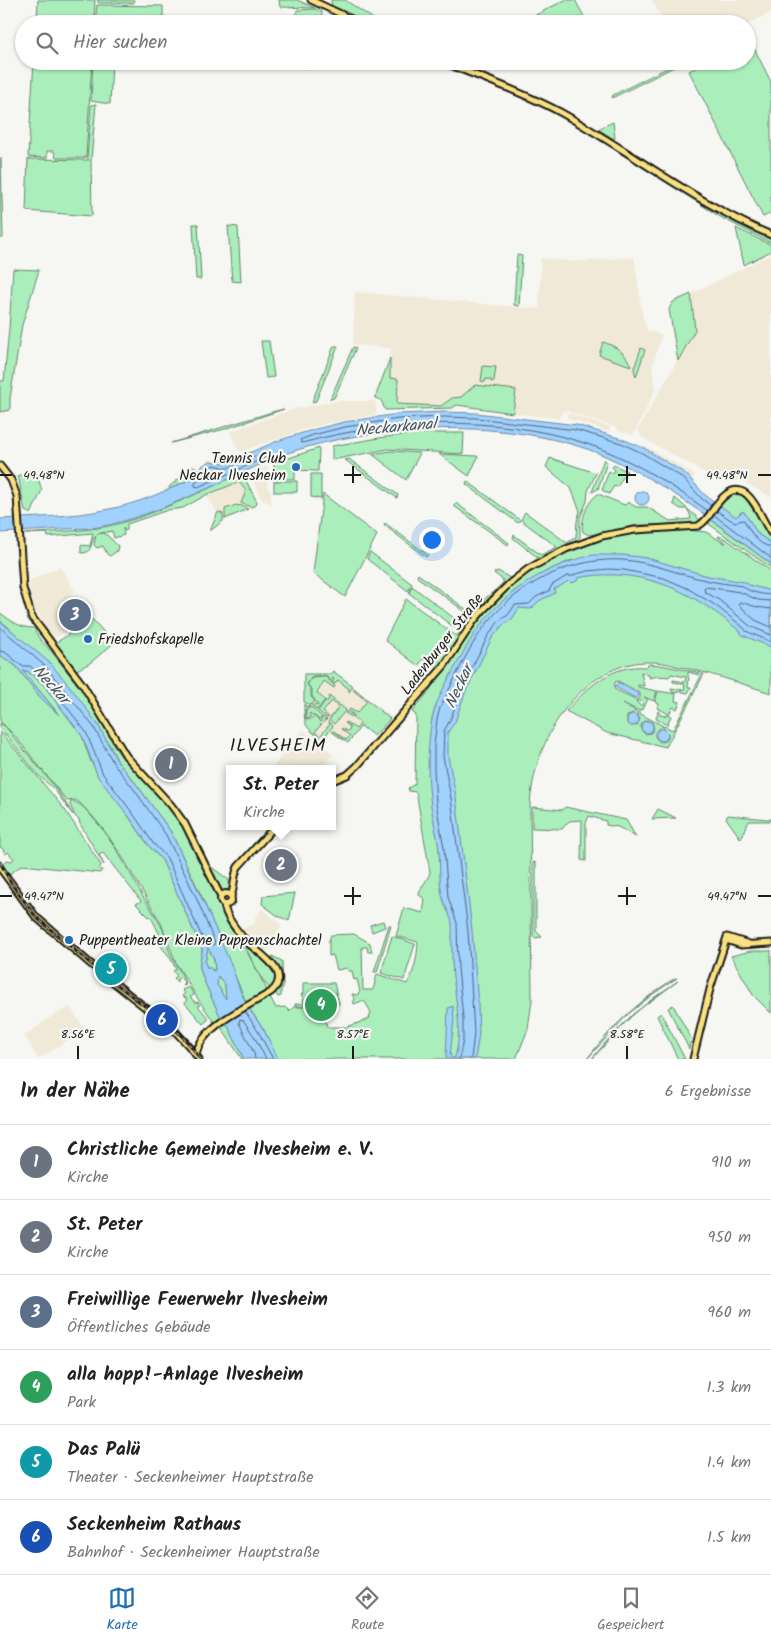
<!DOCTYPE html>
<html lang="de">
<meta charset="utf-8">
<style>
body{margin:0;font-family:Kalam,sans-serif;background:#f6f6f6;color:#222}
.you{position:absolute;left:431px;top:539px;width:18px;height:18px;margin:-12px;border:4px solid #fff;border-radius:50%;background:#1a73e8;box-shadow:0 0 0 8px #1a73e833}
.badge{display:grid;place-items:center;width:32px;height:32px;border-radius:50%;background:#1f6fb2;color:#fff;font-size:16px;font-weight:700}
.pin{position:absolute;translate:-50% -50%;border:2px solid #fff;box-shadow:0 1px 5px #0006}
.popup{position:absolute;left:226px;top:765px;width:110px;height:65px;box-sizing:border-box;display:grid;place-content:center;border-radius:0px;background:#fff;filter:drop-shadow(0 1px 4px #0005);font-size:16px;white-space:nowrap;color:#767676}
.popup b{font-size:19px;color:#222}
.popup::after{content:'';position:absolute;left:50%;top:100%;margin-left:-10px;border:10px solid transparent;border-top-color:#fff}
.list{margin:0;padding:0;list-style:none}
h2{display:flex;justify-content:space-between;align-items:center;height:65px;margin:0;padding:0 20px;font-size:21px}
h2 small{font-size:16px;font-weight:400;color:#767676}
.list li{display:grid;grid-template-columns:32px 1fr auto;gap:15px;align-items:center;box-sizing:border-box;height:75px;padding:0 20px;border-top:1px solid #e0e0e0}
.list b{display:block;font-size:19px;white-space:nowrap}
.list p{margin:0;font-size:16px;white-space:nowrap;color:#767676}
.list em{font-size:16px;font-style:normal;color:#767676}
.icon{flex:none;width:28px;height:28px;fill:none;stroke:currentColor;stroke-width:2;stroke-linecap:round;stroke-linejoin:round}
.map{position:relative;flex:none;width:771px;height:1059px;overflow:hidden}
.search{position:absolute;background:#fff;box-shadow:0 1px 4px #0004;left:15px;right:15px;top:15px;height:55px;display:flex;align-items:center;gap:12px;box-sizing:border-box;padding:0 18px;border-radius:28px;color:#767676;font-size:19px}
.sheet{height:515px;background:#fff}
nav{display:flex;justify-content:space-around;align-items:center;box-sizing:border-box;height:70px;border-top:1px solid #e0e0e0;background:#fff;font-size:14px;color:#767676}
nav a{display:grid;justify-items:center;gap:2px}
nav .on{color:#1f6fb2}
.map>svg:first-child{display:block}
</style>
<div class="map">
<svg width="771" height="1059" viewBox="0 0 771 1059">
<rect width="100%" height="100%" fill="#f6f6f2"/>
<filter id="ink" filterUnits="userSpaceOnUse"><feTurbulence type="fractalNoise" baseFrequency=".02" numOctaves="2"/><feDisplacementMap in="SourceGraphic" scale="10" xChannelSelector="R" yChannelSelector="G"/><feConvolveMatrix kernelMatrix="1 2 1 2 8 2 1 2 1" color-interpolation-filters="sRGB"/></filter>
<g filter="url(#ink)">
<path fill="#f1e9d7" d="M652,0H771V13L747,24H665Z
M771,254V497L742,481L720,479L707,474L641,437L638,429L695,330L691,294Z
M634,257L643,318L647,330L662,335L652,366L655,391L633,435L618,431L617,428L563,410L559,419L457,405L452,408L385,410L381,400L375,398L390,358L391,348L353,345L355,292L539,309L541,258L574,262Z
M337,401H375L377,414L325,424L306,429L239,452L230,432L294,409Z
M568,413L610,427L609,432L567,418Z
M644,445L695,475L692,480L686,474L642,448Z
M268,466L267,487L271,492V505L267,501L264,502L260,496L250,474Z
M239,482L256,505L223,521L206,495Z
M60,567L75,591L70,596L89,618L53,639L35,609L30,594L29,583L30,580Z
M333,671L392,718V720L374,736L362,726L348,743L330,730L322,740L306,726L304,715V674H330Z
M303,730L333,754L322,769H271Z
M262,909L282,925L278,931L275,945L265,952L241,929L254,924L256,921L255,918Z
M70,1007L85,1030L38,1059L25,1036L52,1016Z"/>
<path fill="#aaefbb" stroke="#63866c" fill-rule="evenodd" d="M38,0H95L94,24H37Z
M97,0H134V3H99Z
M279,0H297L315,8L280,7Z
M331,0H345L381,24H367L332,7Z
M565,0H575L588,24H518Z
M97,5L163,6V24H95Z
M316,9L322,12L321,24H296L297,10Z
M751,42L771,82V213L763,217L689,71L710,61H747V43Z
M34,61H92L86,157L84,158H56L54,151H47V158L28,157Z
M93,61H112L110,104L91,101Z
M293,61H314L310,68L293,67Z
M433,61H437L527,98L556,112L585,130L533,102Z
M679,62L680,64L612,98L613,95Z
M96,104L91,160L92,216L26,211L28,159L89,160L87,158L91,105Z
M613,122L615,138L614,139L598,129Z
M589,131L713,209L733,220L771,237V243L722,218L621,154Z
M0,158H1L3,238H0Z
M193,224H198L201,279H196Z
M228,226L238,227L241,282L232,281Z
M736,228L771,245V251L744,265Z
M517,255L522,256L519,306L514,305Z
M13,269L39,270L22,325L10,398V410L0,412V381H4L9,329Z
M691,294L695,330L678,361L669,309L673,302Z
M261,341H269L274,377L266,378Z
M603,342C616,346 626,353 631,366L599,355Z
M334,346H338L316,401L312,402Z
M353,347L356,348L334,398L330,399Z
M641,348L645,350L636,377L634,369Z
M390,358V378L398,379L397,404L441,406L452,398L461,397L475,385L516,390L513,413L457,405L452,408L385,410L381,400L375,398Z
M483,366L496,367L494,381L491,382V380L486,379L485,382L481,381Z
M284,409L225,429L171,443L272,412Z
M424,433H464L463,454L388,449L332,460V446L385,437Z
M319,448L318,471L295,470V479H274V463Z
M391,451L420,453L406,480L372,454Z
M439,454L477,456L478,457L469,476Z
M550,458L596,473L588,491L587,501L580,518V537L577,540L559,548L536,562L508,583L487,602L472,619L441,667L432,676L431,675L438,667L429,660L427,662L423,659L418,666L385,640L406,599L456,636L460,632L409,593L412,586L463,625L470,615L417,577L418,574L471,613L479,604L503,583V580L494,573L498,571L510,578L538,558L513,538L514,535L541,555L557,547L521,520L525,512L567,543L576,537L577,521L580,511L571,488L546,467Z
M349,459L398,495L397,498L345,460Z
M604,459L607,462L598,489L592,492Z
M614,465L627,471L617,487L614,486L609,494L602,490L609,471L613,473L615,470L612,467Z
M194,466L198,469L199,475L170,489L169,487Z
M242,473L257,502L256,505L251,507L241,503L246,491L239,482L206,495L183,508L168,510L127,524V530L125,531L123,528L124,535L114,538L112,531L97,534L103,533L107,535L118,546L117,551L110,556L107,554L103,546L97,548L94,545L96,535C90,542 93,554 81,553V545L90,546L93,533L48,537L47,533L25,534C56,531 90,532 121,523C163,511 202,491 242,473Z
M311,474H321V499L311,497Z
M18,475L37,476L42,490L31,514L25,511Z
M274,481H297V492H274Z
M467,481L520,520L518,523L466,484Z
M735,492L747,495L771,532V543L758,534L744,512H741L736,518L719,506L725,501V497Z
M323,494L377,535L345,597L313,573Z
M598,494L622,504L625,505L628,502L636,507H647L670,521L691,519L690,514L687,509H681L673,504L675,498L699,519V521L694,524L639,525L589,535L583,532C580,519 588,501 598,494Z
M456,503L509,543L508,545L454,506Z
M236,505L239,506L240,505L248,509L225,519V509Z
M218,512L223,514V521L210,531Z
M710,519L771,564V568L709,524Z
M385,523L428,555L426,557L384,525Z
M701,527L695,530H687L706,532L724,543H726L718,537L719,536L726,539L771,571V693C739,683 708,672 676,666C669,664 661,662 653,662C603,659 560,704 543,748C536,765 532,784 530,803L532,1000L528,1029L516,1059H278L264,1030L249,1008L269,995L276,1008L285,1007L289,1011L294,1007H304L295,1006V1004H304L303,997L301,995L303,993V983H334L339,1004L323,1007L327,1027H347L369,1019L371,1012L365,1002L362,1001L354,1004L353,1002L355,1000L352,994L357,995L360,992L357,979L354,980L352,971H348L347,968L337,970L333,955L329,956V940L331,935L354,934L370,943L372,952H368L367,947H362L363,990H373L377,974L407,984C415,970 417,958 418,942L396,936L404,908L423,913L425,899L419,895C420,886 428,881 430,872L417,797L416,792L409,791L408,788L415,784L416,715L412,712L430,690L433,683L484,611L511,584L527,572L564,550L621,532ZM572,560L490,634L442,745L443,891L439,848L432,718L514,591L547,571Z
M370,552L412,584L408,591L367,559Z
M0,613C12,621 19,628 34,628C36,632 37,635 39,638C43,644 50,649 54,655C69,674 85,693 98,713C107,727 110,743 121,756C140,779 165,798 182,824C200,852 209,884 224,914C228,923 242,938 244,946L267,990L246,1002L201,895L171,832L137,785L118,762L109,744L72,689L6,625L0,621Z
M92,619L112,641L115,642L90,663L75,671L54,644Z
M0,655L16,666L41,698L57,712L23,671H27L43,684L82,736L91,762L149,846L162,860L197,938C207,951 199,954 200,967C201,977 216,1007 221,1018L214,1022L198,999L176,963L161,923L123,858L106,833L79,802L75,800L67,801L15,736L0,721Z
M649,664L660,665L701,673L699,675L688,672V677L689,678L688,687H691L688,693L678,691L677,693L672,692L671,688L684,690L685,684L673,682V680L685,682L686,677L671,674L669,677C662,676 655,676 649,678L650,676L641,672L644,686L638,685V687L657,691L654,701L644,697L648,699L645,705L641,701H637L640,698V693L618,681L615,682L614,689L635,699L639,705H644L642,710L640,709L639,711L623,703V704L636,711L627,716V723L632,726L637,725L640,719L636,713L637,712L663,726C660,730 653,729 655,737L660,742L666,741L668,737V733L663,728L664,726L673,730L702,674H704L666,747L607,733L566,711C588,687 612,664 646,667ZM648,720L652,722L654,728L651,733L645,734L641,730L640,726L644,721Z
M333,671L353,686L349,692V689L338,680L335,684L332,682L334,679L333,678L330,681L326,676L312,677L307,684L311,690V697L315,701L311,705L304,702V674H330Z
M326,677L335,686L334,688L324,681L317,693L325,700L317,710L312,706L315,704L317,706L318,705L312,696V689L307,685L312,678Z
M354,688L390,719L374,736L361,726L348,743L332,732L334,731L346,740L350,736L341,729L342,728L346,731L349,730L350,727L345,723L346,722L356,729L360,724L354,718L345,713L347,711L355,717L349,710L350,709L357,713L367,701L354,691Z
M658,691L676,694L675,701L680,702L677,709L673,707L669,714L657,708L659,704L655,702Z
M329,696L339,704L337,706L332,701L323,712L329,717L327,718L318,711L325,701H328Z
M304,704L305,706H310L305,710V719L309,720L315,716L320,722L323,717L327,720H325L315,732L320,736L330,724L328,721L333,726L322,740C305,726 304,727 304,704Z
M340,705L346,710L334,724L329,720Z
M311,707L322,717L319,720L310,713L309,714L311,716L308,719L306,718V710Z
M658,711L661,715L665,716L667,714L671,716L667,725L656,719Z
M0,723L6,727C28,757 55,782 73,815L54,789L38,775L0,727Z
M0,731L65,810L101,865L99,869L102,870L100,873L22,865L8,875L3,864L7,860L11,861L14,859L8,852L5,854L3,849L0,847Z
M71,801C94,803 131,875 142,895C150,908 160,921 165,935C166,939 166,943 168,947C172,960 182,972 186,985L183,986L185,983L180,977L177,979V982L174,978L177,976L173,971L176,969L169,956L160,945L157,936L160,935L151,917L148,916L136,904L141,901L103,853L99,855L104,865L79,822L80,821L75,816L70,805Z
M532,807L563,810L565,807L626,820L636,837L618,827L606,825V821L589,816L586,823V861L581,860L582,820L569,821L562,829L532,828Z
M658,809L676,818L652,819Z
M728,815L767,819H771V821H749L741,839L726,818Z
M533,862L536,863V931L542,937L534,938L533,936Z
M210,866L229,880V889L224,891L217,885L208,867Z
M295,893L289,921L278,916L262,904L263,896Z
M383,921L385,927L372,932L370,925Z
M389,925H391L377,972H374Z
M392,936L415,944L404,980L381,973Z
M245,943C257,954 277,964 275,982L270,989L262,979L244,945Z
M208,946L214,959L215,970L208,969L205,963Z
M771,950V1013L753,995L731,956L751,951H770Z
M272,956L282,961L283,988H281V996L278,997L275,992C289,977 277,970 272,956Z
M217,976L225,985L226,999C221,995 222,990 217,985Z
M677,978L653,994L627,1015L587,1059C608,1031 632,1008 660,988C666,984 671,980 677,978Z
M678,981L633,1014L592,1059C617,1027 644,1003 678,981Z
M189,987L194,995L190,997L196,1003L198,1002L200,1005L198,1006L209,1019L203,1024L185,1003L187,999L182,996L185,993L182,990Z
M673,1005L691,1038L689,1049L668,1008Z
M661,1013L685,1059H678L657,1016Z
M227,1023L242,1054L244,1059H242L220,1026Z"/>
<path fill="#a1d1fd" stroke="#6c89a3" fill-rule="evenodd" d="M444,412L476,413L577,425L622,439L644,448L686,474L705,495L736,517L742,512H744L758,534L771,543V564C721,527 673,488 616,461C526,417 382,421 288,453C274,458 260,465 246,471C200,492 149,517 99,527C89,529 77,528 66,529C44,530 22,532 0,533V519C35,517 70,517 105,510C138,504 169,490 199,475L202,466L210,461L225,463L280,440L312,430L344,422L398,414Z
M635 498a7 7 0 1 1 14 0a7 7 0 1 1-14 0Z
M593,555H623L647,558L708,576L745,582L749,585L771,591V647L742,635L740,631C730,624 722,616 712,610C673,582 625,568 578,578L577,581L571,583L569,581C564,583 560,587 554,589L555,593L539,601L531,609L519,608L512,619L503,625L492,638L465,693L455,722L448,732V756L456,796L472,930L478,1004L479,1034L475,1059H454C463,1037 456,1001 453,977C452,967 452,957 452,947C451,939 453,931 452,924C451,916 445,907 443,899C439,884 440,866 439,850C437,835 433,820 431,806C427,777 427,747 432,719C437,695 453,672 464,651C492,599 537,568 593,555Z
M0,621L50,663L72,689L97,723L118,762L137,785L171,832L210,916L232,967L241,993L252,1013L264,1030L278,1059H244L227,1024H224L221,1018C216,1007 201,977 200,967C199,954 207,951 197,938L162,860L149,846L130,818L98,777L82,736L43,684L27,671H23L59,715L41,698L16,666L0,655ZM208,948L214,959L215,970L213,971L209,966L208,969L205,963ZM218,976L225,985L226,999C221,995 222,990 217,985Z
M618,682L639,694L637,699L615,687Z
M627 720a6 6 0 1 1 12 0a6 6 0 1 1-12 0Z
M641 727a6 6 0 1 1 12 0a6 6 0 1 1-12 0Z
M656 735a6 6 0 1 1 12 0a6 6 0 1 1-12 0Z
M453,1006L454,1020L450,1055L453,1059H446L448,1008Z"/>
<g fill="none" stroke-linecap="round" stroke-linejoin="round">
<path stroke="#516476" stroke-width="1" d="M267,451L270,452L269,456L198,487L195,486V483L205,477L207,468L214,465L227,468Z
M708,511C669,483 627,456 581,442C496,415 388,419 302,443L300,440L313,435L345,427L398,419L444,417L476,418L576,430L621,443L642,453L683,478L701,498L711,506
M717,511L734,522L744,520C750,531 757,545 771,547
M714,515L771,558
M771,601L758,600L740,592L706,587L704,589L705,592L719,600L750,626L771,635
M771,609L757,607L740,602L738,604L755,620L771,627
M0,627L46,667L93,726L114,764L133,788L166,835L196,897L215,943L214,945H208L201,935L167,858L153,843L134,815L103,774L86,732L46,680L30,666H22L5,652L0,651
M245,1011L259,1033L273,1059
M255,1059L254,1053L239,1023L240,1019L243,1020L254,1036L266,1059
M459,1059L463,1040V1018L458,968L457,923L448,897L444,848L436,803L434,770V746L437,719L440,708C456,677 470,641 494,615C526,580 576,557 623,560C651,562 678,574 705,580C717,583 730,584 742,586C751,593 761,594 771,595
M471,1059L474,1033L468,931L451,798L443,756L444,731L450,720L465,681L488,636L499,621L508,615L515,605L529,604L536,597L549,591L552,585L567,576H573L576,574L588,571L609,569L624,570L664,578L687,588L715,605L743,627L746,631L771,642"/>
<g stroke="#1c1c1c" stroke-width="9">
<path id="major" d="M311,0L362,24
M441,61C481,78 523,92 560,112C632,152 696,203 771,235
M0,466L11,480L17,496L23,588L32,618
M31,616L83,685L126,756L171,805L185,824L221,897
M332,781L347,775L357,766L444,666L473,622L483,610L510,583L528,569L566,549L602,536L635,530L698,526C706,522 711,513 716,505C745,467 757,512 771,533
M0,868L36,917L93,966L175,1031L188,1045L199,1059
M220.5 899a5.5 5.5 0 1 1 11 0a5.5 5.5 0 1 1-11 0Z
M231,896C235,887 233,877 238,867L275,826
M726,940L741,945L771,943
M196,1054C202,1025 248,1007 271,992C294,972 259,954 246,941C238,932 225,917 224,904
M693,1059L710,989L727,937L749,944"/>
</g>
<use href="#major" stroke="#f9e181" stroke-width="5"/>
<g stroke="#1c1c1c" stroke-width="3">
<path id="rail" d="M0,862L11,883L36,917L98,970L177,1031L190,1045L200,1059"/>
</g>
<use href="#rail" stroke="#f6f6f2" stroke-width="1" stroke-dasharray="4" stroke-linecap="butt"/>
</g>
</g>
<path fill="none" stroke="#1c1c1c" stroke-width="2" d="M353,466V483M627,466V483M0,475H12M344,475H361M618,475H636M758,475H771M353,887V905M627,887V905M0,896H12M344,896H361M618,896H636M758,896H771M78,1046V1059M353,1046V1059M627,1046V1059"/>
<g fill="#1f6fb2" stroke="#f6f6f2" stroke-width="2">
<circle cx="296" cy="467" r="5"/>
<circle cx="88" cy="639" r="5"/>
<circle cx="69" cy="940" r="5"/>
</g>
<g text-anchor="middle" stroke-width="4.5" stroke-linejoin="round" paint-order="stroke">
<g font-size="15" fill="#1c1c1c" stroke="#f6f6f2" text-anchor="start">
<text x="286" y="463" text-anchor="end">Tennis Club<tspan x="286" dy="17">Neckar Ilvesheim</tspan></text>
<text x="98" y="644">Friedshofskapelle</text>
<text x="79" y="945">Puppentheater Kleine Puppenschachtel</text>
</g>
<g font-size="15" fill="#1c1c1c" stroke="#f6f6f2">
<text transform="translate(442 644) rotate(-52)" y="5">Ladenburger Straße</text>
</g>
<g font-size="16" font-style="italic" fill="#445260" stroke="#f6f6f2">
<text transform="translate(396 426) rotate(-5)" y="6">Neckarkanal</text>
<text transform="translate(52 684) rotate(48)" y="6">Neckar</text>
<text transform="translate(458 686) rotate(-65)" y="6">Neckar</text>
</g>
<g font-size="18" letter-spacing="1" fill="#1c1c1c" stroke="#f6f6f2">
<text x="278" y="751">ILVESHEIM</text>
</g>
</g>
<g font-size="12" text-anchor="middle" fill="#1c1c1c" stroke="#f6f6f2" stroke-width="4.5" stroke-linejoin="round" paint-order="stroke">
<text x="44" y="479">49.48°N</text>
<text x="727" y="479">49.48°N</text>
<text x="44" y="900">49.47°N</text>
<text x="727" y="900">49.47°N</text>
<text x="78" y="1038">8.56°E</text>
<text x="353" y="1038">8.57°E</text>
<text x="627" y="1038">8.58°E</text>
</g>
</svg>
<div class="you"></div>
<div class="pin badge" style="left:171px;top:764px;background:#6b7280">1</div>
<div class="pin badge" style="left:281px;top:865px;background:#6b7280">2</div>
<div class="popup"><b>St. Peter</b>Kirche</div>
<div class="pin badge" style="left:75px;top:615px;background:#5c6f8a">3</div>
<div class="pin badge" style="left:321px;top:1005px;background:#2e9e5b">4</div>
<div class="pin badge" style="left:111px;top:969px;background:#0f9aa8">5</div>
<div class="pin badge" style="left:162px;top:1020px;background:#1a4fb4">6</div>
<div class="search"><svg class="icon" aria-label="search" viewBox="0 0 24 24"><circle cx="10" cy="10" r="6"/><path d="M15 15l6 6"/></svg>Hier suchen</div>
</div>
<section class="sheet">
<h2>In der Nähe<small>6 Ergebnisse</small></h2>
<ul class="list">
<li><span class="badge" style="background:#6b7280">1</span><div><b>Christliche Gemeinde Ilvesheim e. V.</b><p>Kirche</p></div><em>910 m</em></li>
<li><span class="badge" style="background:#6b7280">2</span><div><b>St. Peter</b><p>Kirche</p></div><em>950 m</em></li>
<li><span class="badge" style="background:#5c6f8a">3</span><div><b>Freiwillige Feuerwehr Ilvesheim</b><p>Öffentliches Gebäude</p></div><em>960 m</em></li>
<li><span class="badge" style="background:#2e9e5b">4</span><div><b>alla hopp!-Anlage Ilvesheim</b><p>Park</p></div><em>1.3 km</em></li>
<li><span class="badge" style="background:#0f9aa8">5</span><div><b>Das Palü</b><p>Theater · Seckenheimer Hauptstraße</p></div><em>1.4 km</em></li>
<li><span class="badge" style="background:#1a4fb4">6</span><div><b>Seckenheim Rathaus</b><p>Bahnhof · Seckenheimer Hauptstraße</p></div><em>1.5 km</em></li>
</ul>
</section>
<nav>
<a class="on"><svg class="icon" aria-label="map" viewBox="0 0 24 24"><path d="M3 6l6-2 6 2 6-2v14l-6 2-6-2-6 2zM9 4v14M15 6v14"/></svg>Karte</a>
<a><svg class="icon" aria-label="directions" viewBox="0 0 24 24"><path d="M12 3l9 9-9 9-9-9zM9 14v-3h6M13 9l2 2-2 2"/></svg>Route</a>
<a><svg class="icon" aria-label="saved" viewBox="0 0 24 24"><path d="M7 4h10v16l-5-4-5 4z"/></svg>Gespeichert</a>
</nav>
